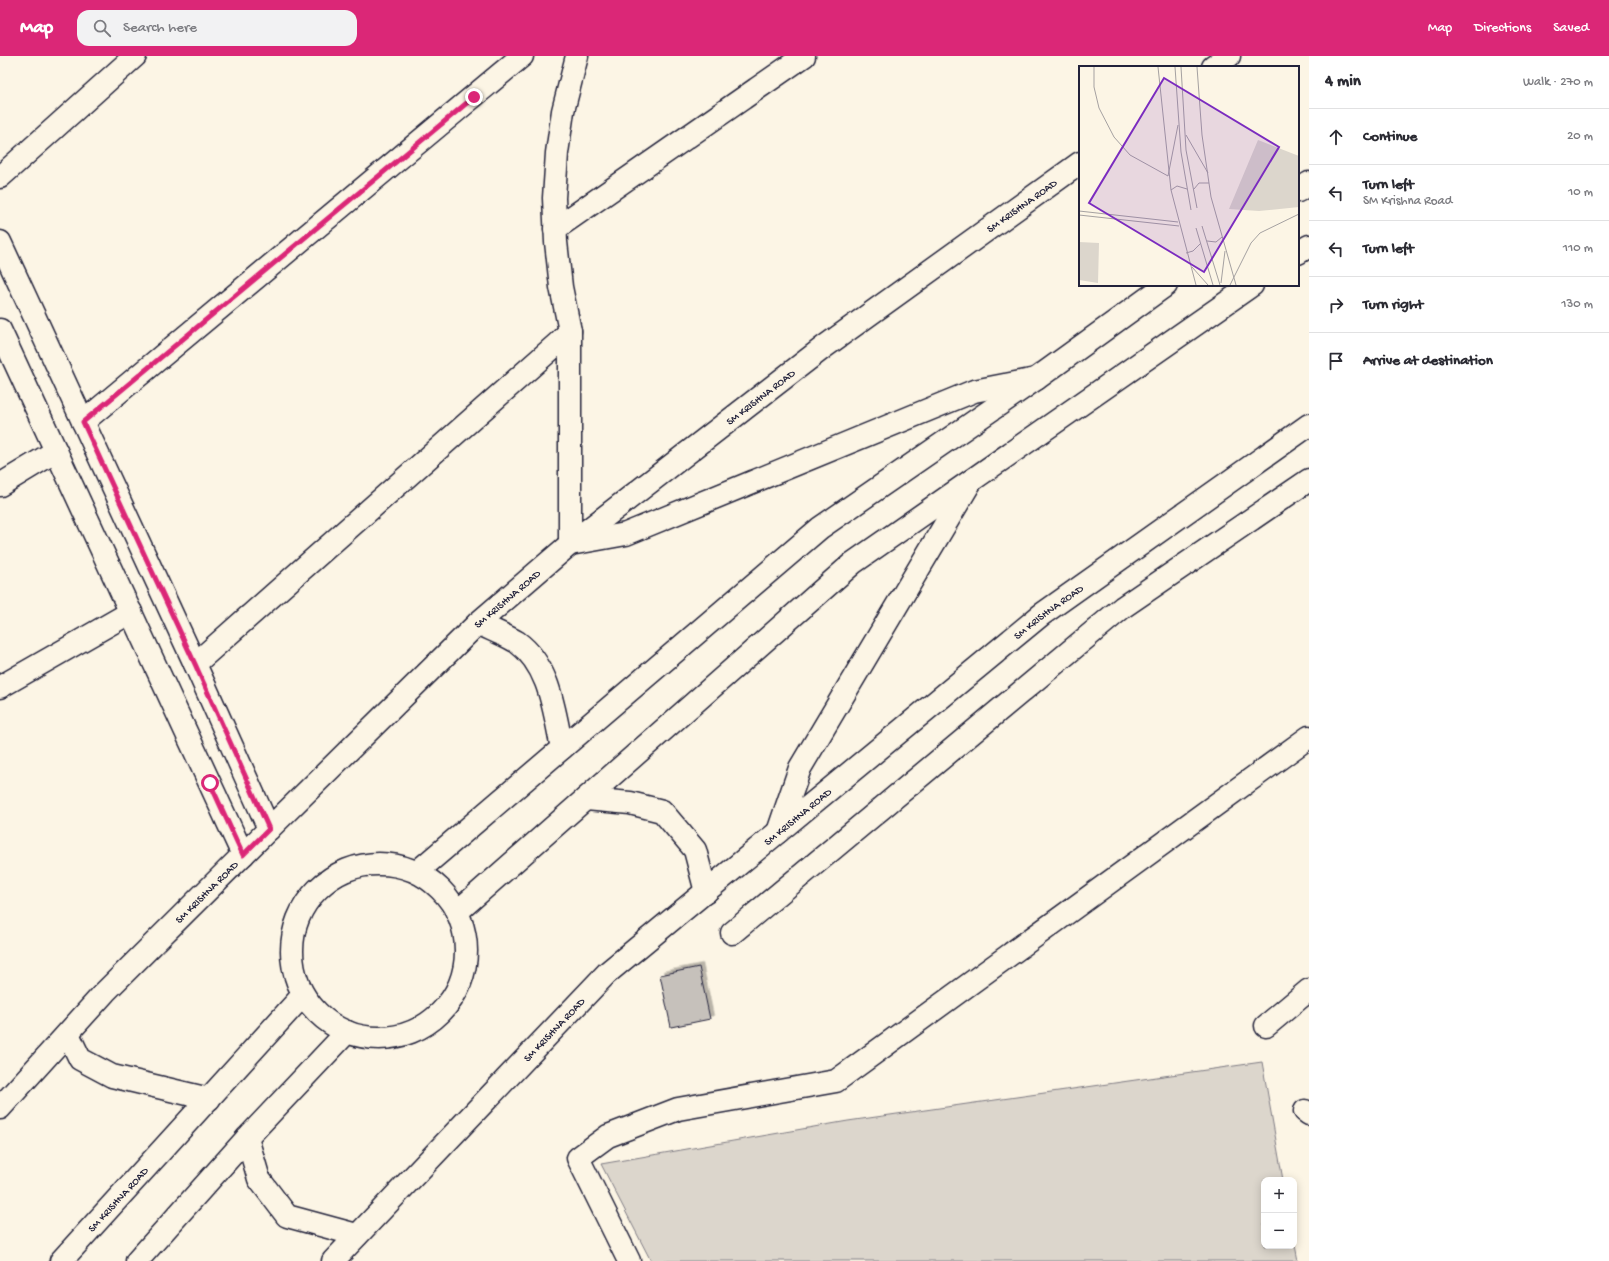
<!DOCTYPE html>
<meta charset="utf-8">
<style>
body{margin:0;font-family:"Gochi Hand",sans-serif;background:#f2f2f3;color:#2b2b33}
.controls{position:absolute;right:12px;bottom:12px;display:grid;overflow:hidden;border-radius:8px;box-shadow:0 2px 10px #0003}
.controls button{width:36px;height:36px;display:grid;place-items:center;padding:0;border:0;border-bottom:1px solid #e1e1e2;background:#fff;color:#2b2b33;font:20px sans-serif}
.stop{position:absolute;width:12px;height:12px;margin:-9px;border:3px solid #db2777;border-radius:50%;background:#fff}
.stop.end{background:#db2777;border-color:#fff;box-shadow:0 1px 4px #0008}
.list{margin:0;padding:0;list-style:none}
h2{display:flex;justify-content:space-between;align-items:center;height:52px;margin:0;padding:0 16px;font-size:17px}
h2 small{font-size:13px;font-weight:400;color:#7c7c81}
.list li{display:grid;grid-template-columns:26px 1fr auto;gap:12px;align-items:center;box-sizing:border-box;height:56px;padding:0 16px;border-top:1px solid #e1e1e2}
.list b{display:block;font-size:15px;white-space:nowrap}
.list p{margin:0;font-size:13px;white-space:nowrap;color:#7c7c81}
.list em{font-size:13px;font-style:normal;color:#7c7c81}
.icon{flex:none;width:22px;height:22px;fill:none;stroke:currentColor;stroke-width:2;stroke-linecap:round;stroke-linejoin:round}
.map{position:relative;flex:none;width:1309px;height:1205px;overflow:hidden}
header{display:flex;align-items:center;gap:24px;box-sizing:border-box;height:56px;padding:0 20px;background:#db2777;color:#fff}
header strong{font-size:19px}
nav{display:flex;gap:22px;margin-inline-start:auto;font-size:14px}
.search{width:280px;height:36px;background:#f2f2f3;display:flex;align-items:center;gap:10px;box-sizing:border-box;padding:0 14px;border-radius:12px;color:#7c7c81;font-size:15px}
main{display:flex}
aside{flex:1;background:#fff}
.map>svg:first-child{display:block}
</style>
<header>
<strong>Map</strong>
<div class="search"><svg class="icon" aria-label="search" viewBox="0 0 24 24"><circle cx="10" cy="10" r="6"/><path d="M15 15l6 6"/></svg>Search here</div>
<nav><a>Map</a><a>Directions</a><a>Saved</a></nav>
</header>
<main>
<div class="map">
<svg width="1309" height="1205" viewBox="0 0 1309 1205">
<defs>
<filter id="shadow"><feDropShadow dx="3.5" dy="-3.5" stdDeviation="0" flood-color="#0004"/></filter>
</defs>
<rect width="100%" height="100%" fill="#fcf5e5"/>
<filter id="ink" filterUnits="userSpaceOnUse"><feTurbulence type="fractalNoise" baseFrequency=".025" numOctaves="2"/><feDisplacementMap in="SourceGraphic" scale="8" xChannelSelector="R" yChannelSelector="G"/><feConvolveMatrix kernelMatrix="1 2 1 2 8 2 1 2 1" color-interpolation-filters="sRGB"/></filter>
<g filter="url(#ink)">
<path fill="#dcd6cc" stroke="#7f7c84" d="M1262,1006L1283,1124H1264V1190H1294V1184L1298,1205H651L601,1108L848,1065Z"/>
<path fill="#c6c1bb" stroke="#22223b" filter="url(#shadow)" d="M699,911L710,963L671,971L660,919Z"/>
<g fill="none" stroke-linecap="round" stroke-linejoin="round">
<g stroke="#22223b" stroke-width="25">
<path id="street" d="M0,121L135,0
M555,173L804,0
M83,366L522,0
M0,429L56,395
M195,608L558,287L570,275
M0,631L131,556
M732,877L1123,551L1309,424
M1266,970L1309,934
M1305,1055L1309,1058
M629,1205L578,1102L608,1080L678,1053L836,1025L1309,681"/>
</g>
<g stroke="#22223b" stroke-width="25">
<g id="secondary">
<path d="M577,0L563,55L557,97L554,142L556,186L561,231L570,275V488L626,478L974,335L1036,323"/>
<path d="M1213,11L1229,0"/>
<path d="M0,186L195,608L269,773"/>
<path d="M0,274L243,799"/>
<path d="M478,567C490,573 505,579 517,586C550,610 554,655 562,692"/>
<path d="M586,743L630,747L662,755L695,794L706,836"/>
<path d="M778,776L800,712L971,425"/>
<path d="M68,978L80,1003L112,1020L209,1043"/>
<path id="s1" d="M0,1052L105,936L269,773L478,567L570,488L824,291L1080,107"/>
<path d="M247,1082L259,1123L287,1160L357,1179"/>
<path id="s2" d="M333,1205L607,917L1041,559L1309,369"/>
</g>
</g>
<g stroke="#22223b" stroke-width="25">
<g id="highway">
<path d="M1298,135L1309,127"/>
<path d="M1298,197L1309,190"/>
<circle cx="379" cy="895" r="87"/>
<path d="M417,816L820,472L1036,323L1166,229"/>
<path d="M457,856L853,507L1252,229"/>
<path id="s3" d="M61,1205L303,939"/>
<path d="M137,1205L247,1082L347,976"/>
</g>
</g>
<use href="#street" stroke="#fcf5e5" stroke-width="22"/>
<use href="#secondary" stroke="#fcf5e5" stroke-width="22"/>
<use href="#highway" stroke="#fcf5e5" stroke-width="22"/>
</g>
</g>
<g fill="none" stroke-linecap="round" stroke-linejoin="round" filter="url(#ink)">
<path stroke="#db2777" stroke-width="5" d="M210,727L243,799L269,773L195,608L83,366L474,41"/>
</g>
<g text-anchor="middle" stroke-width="3" stroke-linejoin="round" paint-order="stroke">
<g font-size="11" fill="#22223b" stroke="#fcf5e5">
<text dy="4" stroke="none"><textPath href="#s1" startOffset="1367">SM KRISHNA ROAD</textPath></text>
<text dy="4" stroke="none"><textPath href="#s1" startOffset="1043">SM KRISHNA ROAD</textPath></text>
<text dy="4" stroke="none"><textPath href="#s1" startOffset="719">SM KRISHNA ROAD</textPath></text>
<text dy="4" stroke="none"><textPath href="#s2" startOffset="968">SM KRISHNA ROAD</textPath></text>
<text dy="4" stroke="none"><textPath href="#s2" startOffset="644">SM KRISHNA ROAD</textPath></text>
<text dy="4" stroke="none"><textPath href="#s1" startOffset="299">SM KRISHNA ROAD</textPath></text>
<text dy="4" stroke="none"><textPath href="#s2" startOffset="320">SM KRISHNA ROAD</textPath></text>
<text dy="4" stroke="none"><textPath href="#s3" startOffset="84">SM KRISHNA ROAD</textPath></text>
</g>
</g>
<g transform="translate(1079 10)">
<rect width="220" height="220" fill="#fcf5e5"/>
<path d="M179,74L220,90V141L180,145L150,143ZM0,176L20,177L19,217L0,214Z" fill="#dcd6cc"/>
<path fill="none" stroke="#a5a1a1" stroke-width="1" d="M15,1V21L20,42L35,71L51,89L89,110L99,59M79,1L92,124L117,219M96,1L102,86L112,144M102,1L107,84L118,142M118,1L123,69L132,131L157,219M107,69L129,107M115,123L120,117H130M92,124L98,120L108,123M0,145L99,156M0,149L100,160M123,160L141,219M117,162L134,219M128,175L137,176L143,171M107,187L114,185L122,177M113,201L129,219M142,217L146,185M151,219L172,177L181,167L220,148"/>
<path fill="#7b2cbf" fill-opacity="0.15" stroke="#7b2cbf" stroke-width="2" d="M85,12L200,81L125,206L10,137Z"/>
<rect width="220" height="220" fill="none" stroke="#22223b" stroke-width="2"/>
</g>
</svg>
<div class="controls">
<button>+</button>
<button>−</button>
</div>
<div class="stop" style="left:210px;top:727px"></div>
<div class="stop end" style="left:474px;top:41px"></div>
</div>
<aside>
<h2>4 min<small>Walk · 270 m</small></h2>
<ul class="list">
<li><svg class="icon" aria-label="ahead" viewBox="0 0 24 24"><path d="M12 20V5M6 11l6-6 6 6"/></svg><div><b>Continue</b></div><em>20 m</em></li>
<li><svg class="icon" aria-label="left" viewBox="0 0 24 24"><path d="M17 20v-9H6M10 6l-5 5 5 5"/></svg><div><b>Turn left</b><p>SM Krishna Road</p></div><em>10 m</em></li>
<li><svg class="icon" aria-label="left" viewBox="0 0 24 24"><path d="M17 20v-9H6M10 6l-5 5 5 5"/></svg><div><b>Turn left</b></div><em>110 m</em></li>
<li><svg class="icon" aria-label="right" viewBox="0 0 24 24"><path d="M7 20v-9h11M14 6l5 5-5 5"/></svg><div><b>Turn right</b></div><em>130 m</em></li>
<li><svg class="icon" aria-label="arrive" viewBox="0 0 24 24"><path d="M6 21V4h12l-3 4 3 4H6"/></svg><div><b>Arrive at destination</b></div></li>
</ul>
</aside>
</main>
